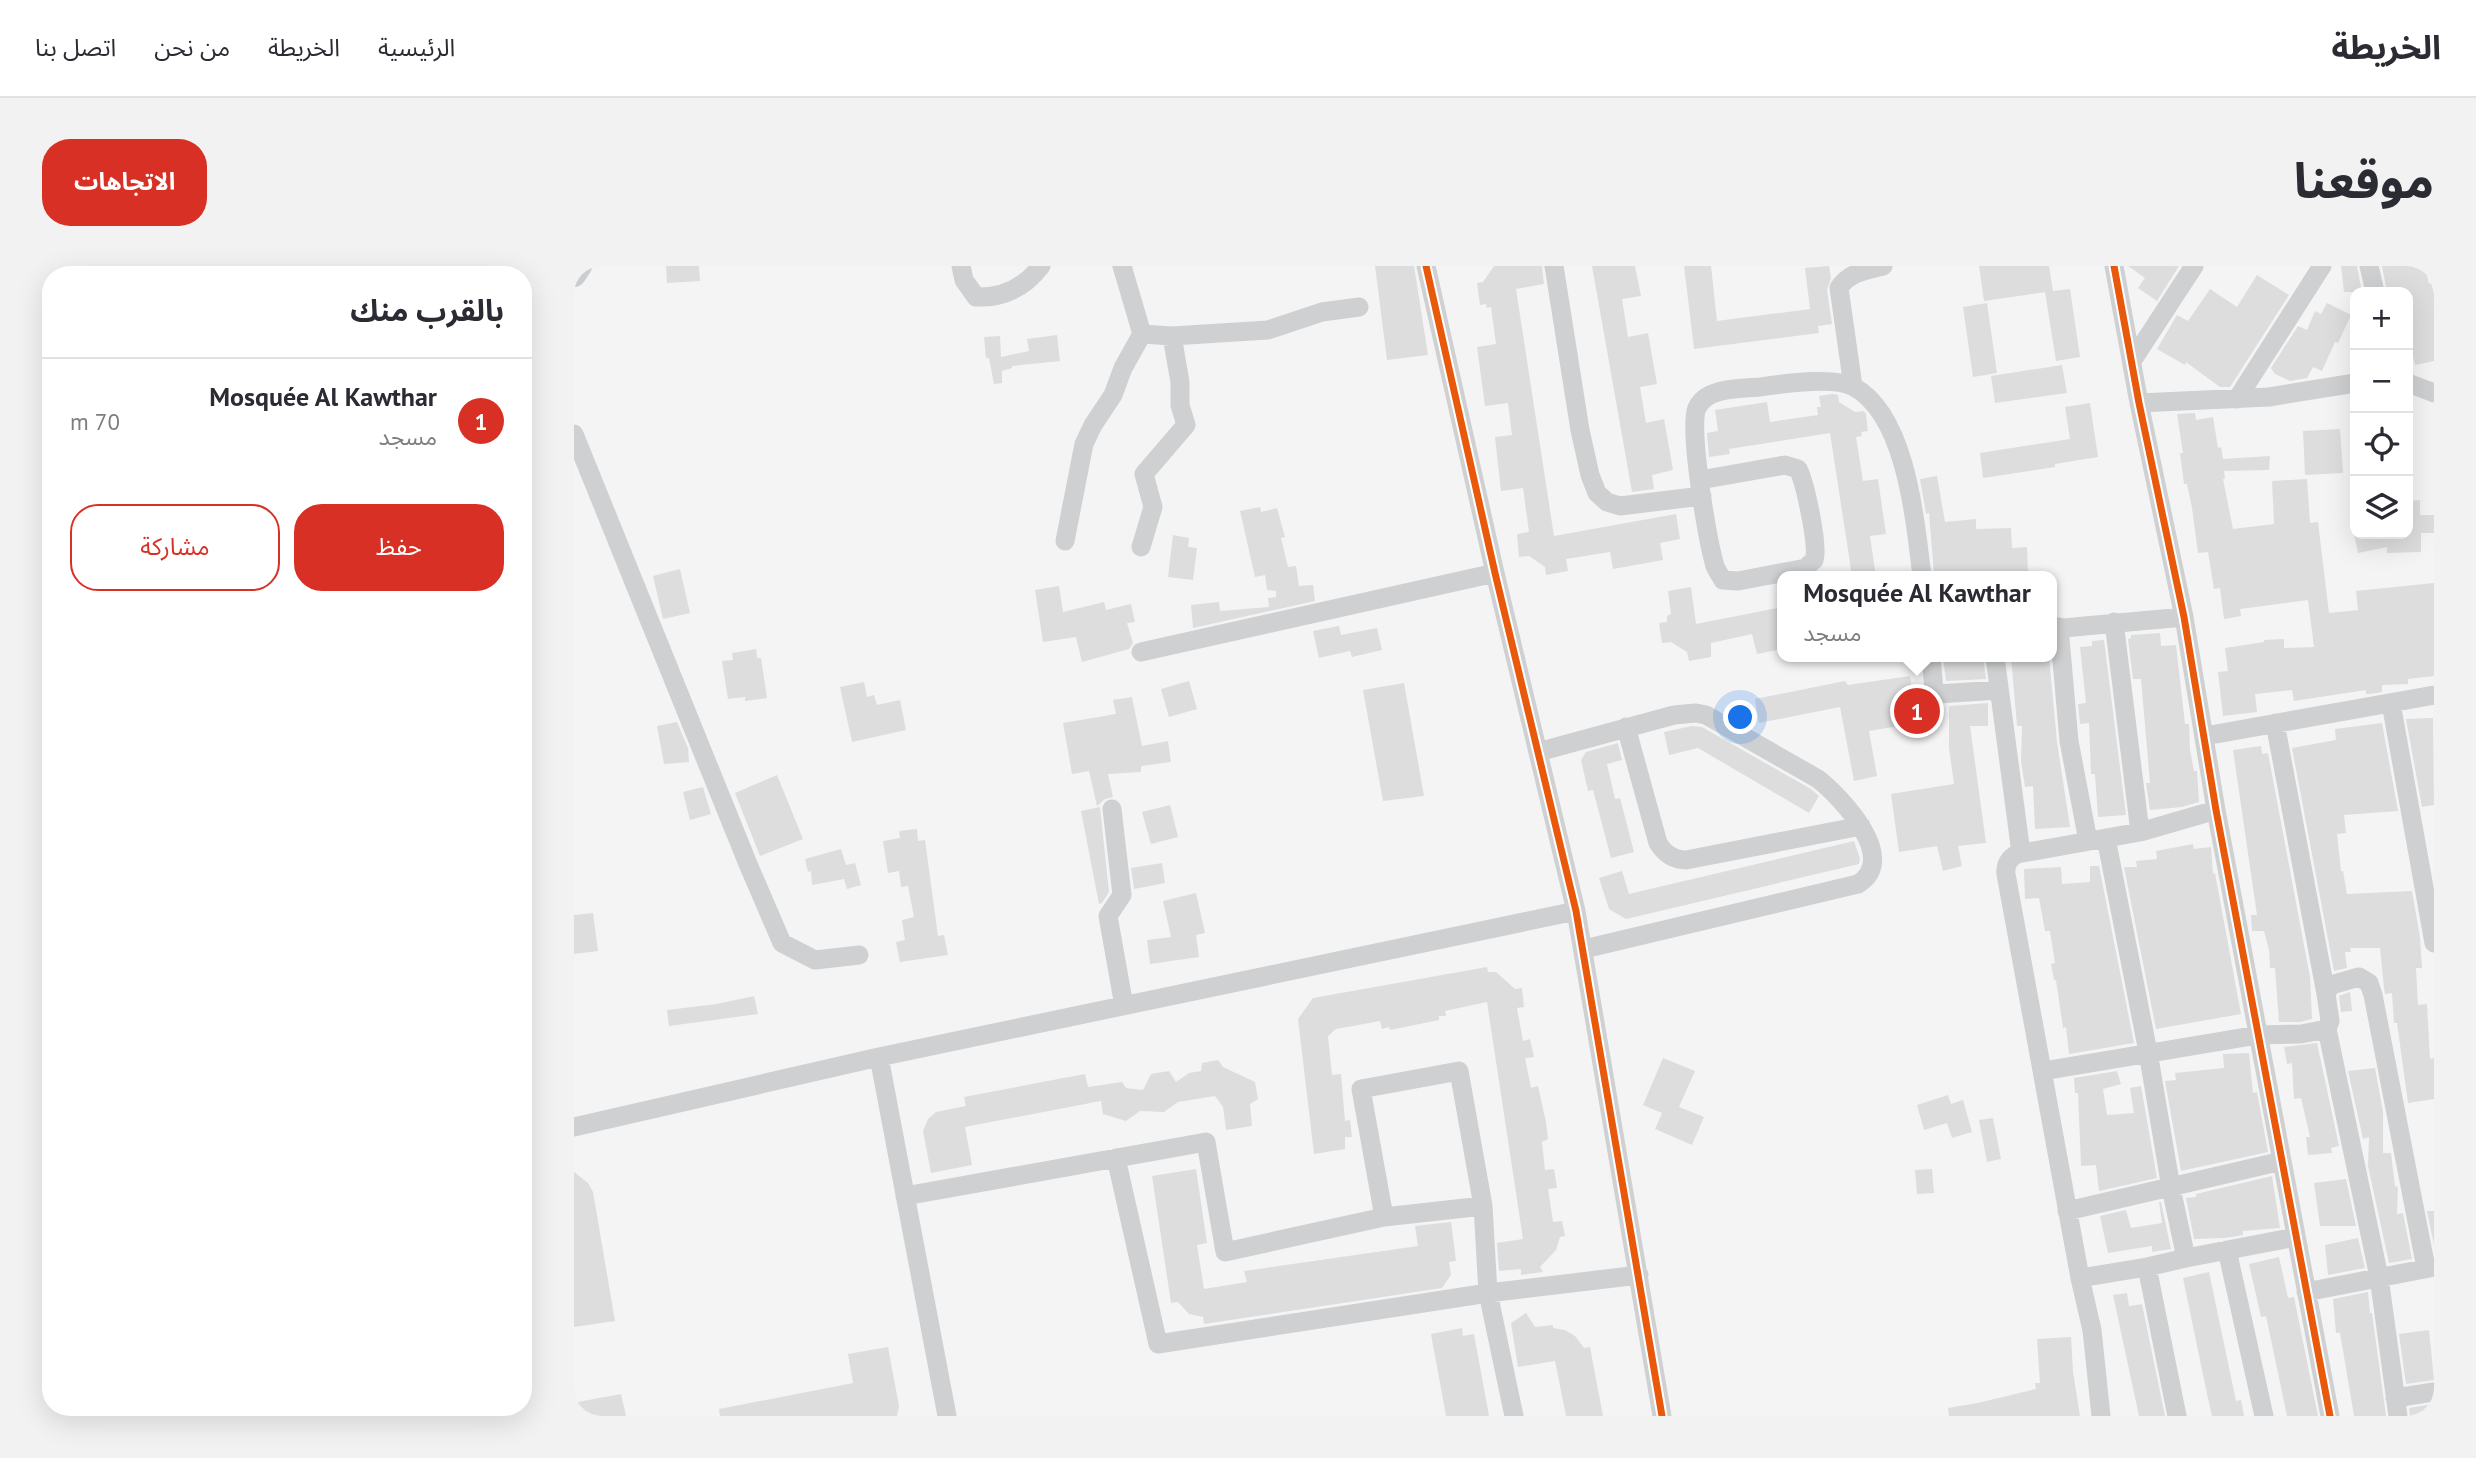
<!DOCTYPE html>
<html lang="ar">
<meta charset="utf-8">
<style>
body{margin:0;font-family:"PT Sans","Noto Sans Arabic",sans-serif;background:#f2f2f3;color:#2b2b33;direction:rtl}
.controls{position:absolute;right:21px;top:21px;display:grid;overflow:hidden;border-radius:14px;box-shadow:0 7px 28px #0002}
.controls button{width:63px;height:63px;display:grid;place-items:center;padding:0;border:0;border-bottom:2px solid #e1e1e2;background:#fff;color:#2b2b33;font:35px sans-serif}
.you{position:absolute;left:1167px;top:452px;width:24px;height:24px;margin:-18px;border:5px solid #fff;border-radius:50%;background:#1a73e8;box-shadow:0 0 0 10px #1a73e833}
.badge{display:grid;place-items:center;width:46px;height:46px;border-radius:50%;background:#d93025;color:#fff;font-size:23px;font-weight:700}
.pin{position:absolute;translate:-50% -50%;border:4px solid #fff;box-shadow:0 2px 7px #0006}
.popup{position:absolute;left:1203px;top:305px;width:280px;height:91px;box-sizing:border-box;display:grid;place-content:center;border-radius:14px;background:#fff;filter:drop-shadow(0 2px 5px #0005);font-size:23px;white-space:nowrap;color:#7c7c81}
.popup b{font-size:26px;color:#2b2b33}
.popup::after{content:'';position:absolute;left:50%;top:100%;margin-left:-14px;border:14px solid transparent;border-top-color:#fff}
.list{margin:0;padding:0;list-style:none}
h2{display:flex;justify-content:space-between;align-items:center;height:91px;margin:0;padding:0 28px;font-size:30px}
h2 small{font-size:23px;font-weight:400;color:#7c7c81}
.list li{display:grid;grid-template-columns:46px 1fr auto;gap:21px;align-items:center;box-sizing:border-box;height:126px;padding:0 28px;border-top:2px solid #e1e1e2}
.list b{display:block;font-size:26px;white-space:nowrap}
.list p{margin:0;font-size:23px;white-space:nowrap;color:#7c7c81}
.list em{font-size:23px;font-style:normal;color:#7c7c81}
.actions{display:flex;gap:14px;padding:21px 28px}
.actions a{flex:1;padding:16px 0;border:2px solid #d93025;border-radius:28px;text-align:center;font-size:24px;color:#d93025}
.actions .main{background:#d93025;color:#fff}
.icon{flex:none;width:38px;height:38px;fill:none;stroke:currentColor;stroke-width:2;stroke-linecap:round;stroke-linejoin:round}
.map{position:relative;flex:none;width:1860px;height:1150px;overflow:hidden;direction:ltr;border-radius:28px}
header{display:flex;align-items:center;gap:42px;box-sizing:border-box;height:98px;padding:0 35px;background:#fff;border-bottom:2px solid #e1e1e2}
header strong{font-size:33px}
nav{display:flex;gap:38px;margin-inline-start:auto;font-size:24px}
.intro{display:flex;align-items:center;justify-content:space-between;box-sizing:border-box;height:168px;padding:0 42px}
h1{margin:0;font-size:49px}
.button{padding:18px 32px;border-radius:28px;background:#d93025;color:#fff;font-size:24px;font-weight:700}
main{display:flex;gap:42px;padding:0 42px}
aside{flex:1;background:#fff;border-radius:28px;box-shadow:0 7px 28px #0002}
.map>svg:first-child{display:block}
</style>
<header>
<strong>الخريطة</strong>
<nav><a>الرئيسية</a><a>الخريطة</a><a>من نحن</a><a>اتصل بنا</a></nav>
</header>
<div class="intro"><h1>موقعنا</h1><a class="button">الاتجاهات</a></div>
<main>
<div class="map">
<svg width="1860" height="1150" viewBox="0 0 1860 1150">
<rect width="100%" height="100%" fill="#f4f4f4"/>
<path fill="#ddddde" d="M92,0H125L126,15L93,17Z
M801,0H840L854,89L813,94Z
M920,0H968L970,18L942,23L980,270L1102,248L1106,273L1086,277L1089,294L1039,303L1036,286L992,293L994,305L972,309L971,301L955,290L945,291L943,268L955,266L949,222L927,225L921,171L938,169L934,137L911,140L903,81L922,78L917,41L913,42L912,38L906,39L903,17L909,16Z
M1018,0H1061L1067,30L1048,33L1054,71L1074,67L1083,118L1066,121L1072,157L1090,153L1099,204L1078,209L1080,223L1058,226Z
M1110,0H1137L1143,55L1236,43L1231,2L1255,0L1257,12L1253,24L1258,58L1244,60L1245,67L1120,83Z
M1405,0H1475L1479,25L1410,35Z
M1554,0H1605L1583,35L1564,22L1571,12Z
M1767,0H1783L1788,26H1770Z
M1808,0H1851L1855,18L1857,17L1860,27V95L1841,99L1834,71V26H1813Z
M1683,9L1715,29L1656,121H1646L1612,96L1611,99L1583,83L1603,49L1614,55L1636,23L1663,41Z
M1496,23L1506,91L1482,95L1471,26Z
M1413,37L1423,107L1399,111L1389,41Z
M1753,37L1777,49L1764,77L1761,76L1748,105L1739,101L1733,112L1716,115L1701,108L1697,102L1724,60L1733,64L1741,45L1747,48Z
M483,69L486,95L438,100V102L428,105V117L420,118L415,92H412L410,71L426,70L427,91L455,85L453,73Z
M1488,99L1493,127L1421,137L1417,110Z
M1258,128L1264,129L1265,136L1281,146L1290,145L1292,148L1294,165L1287,166L1288,170L1282,171L1289,215L1304,213L1312,268L1296,270L1302,310H1278L1256,167L1155,183L1156,188L1135,191L1133,167L1144,165L1141,144L1193,136L1196,156L1244,149L1243,141H1247L1245,130Z
M1516,137L1524,191L1481,198V201L1409,212L1406,187L1496,173L1491,141Z
M1621,147L1622,154L1639,151L1644,182L1647,181L1649,193L1696,190L1695,204L1650,205L1651,213H1649L1659,263L1700,258L1698,215L1733,213L1736,257L1744,256L1755,347L1784,344L1782,325L1860,317V410L1834,413V418L1808,419V426L1796,428H1792V424L1720,435L1718,424L1681,428L1683,446L1649,450L1644,406L1654,405L1651,382L1690,376V374L1710,373V382L1740,381L1734,334L1666,343L1667,350L1650,353L1646,322L1640,323L1634,286L1624,287L1618,242L1613,218H1610L1606,187H1609L1603,148Z
M1766,163L1769,207L1731,209L1729,165Z
M1363,210L1371,256L1402,253V263L1437,262L1438,282L1453,281L1454,310H1383V307L1360,308L1355,247L1352,248L1346,213Z
M1846,234V249H1860V267H1847V286L1813,287V281L1784,287L1780,268H1834V235Z
M686,241L687,246L703,242L711,271L707,272L714,301L722,300L725,320L739,319L741,335L619,362L617,339L645,336L646,345L695,341L694,332L702,331V325L693,324L691,309L681,311L666,245Z
M599,269L615,272L614,281L623,282L619,314L594,311Z
M106,303L116,347L89,353L79,310Z
M485,320L489,346L530,336L532,344L557,338L561,356L553,357L559,377L555,383L508,396L502,371L469,376L461,324Z
M1117,321L1122,358L1208,341V383L1183,388L1178,368L1137,377V391L1115,395L1113,386L1097,376L1088,377L1085,357L1093,356V350L1097,348L1094,325Z
M765,360L767,369L803,362L808,384L778,391L776,385L745,392L739,365Z
M1586,367L1587,380L1602,379L1611,458H1615L1616,484L1620,505H1623L1625,536L1608,541L1576,544L1572,517H1576L1567,413H1559L1554,373L1557,372V369Z
M1530,374L1552,549L1524,551L1521,508H1517L1515,457L1506,458L1504,438L1512,437L1506,381L1518,380V375Z
M182,383L183,392H187L193,432L171,435V431L154,433L148,395L159,394L158,387Z
M1369,391H1409L1412,413L1372,415Z
M1437,391H1475L1483,476L1496,561L1461,563L1459,520L1451,521L1447,495L1448,460H1443Z
M1336,410L1343,457L1295,465L1303,510L1280,515L1266,441L1185,457L1181,433L1271,415L1274,419Z
M615,415L623,443L595,451L587,423Z
M290,416L293,431L300,429L303,439L326,434L332,464L278,476L266,421Z
M830,417L850,530L809,535L789,424Z
M558,431L568,480L594,475L597,496L567,500V506L534,508L539,531L531,533L523,540L515,505L498,508L489,457L542,448L539,434Z
M1414,437V460H1396L1412,577L1384,580L1388,600L1369,605L1363,580L1325,586L1317,528L1380,518L1375,482V440Z
M1859,452L1860,539L1848,541L1832,453Z
M103,456L114,482L115,496L90,498L83,460Z
M1808,457L1824,545L1770,549L1772,567L1763,568L1767,605H1769L1773,628L1838,625L1846,671L1848,702H1842L1844,739L1853,738L1856,793L1860,792V833L1834,837L1823,757H1820L1818,727L1811,728L1810,722L1806,682H1776L1777,686H1771L1773,702L1760,705L1718,482L1762,474L1761,463Z
M1118,460L1128,461L1237,523L1245,530L1235,547L1124,482L1095,489L1090,466Z
M1044,477L1048,494L1033,498L1041,533L1046,532L1060,586L1037,592L1019,524L1014,525L1007,494L1012,486Z
M1687,480L1688,488L1694,487L1736,711L1738,753L1726,756H1705L1701,702H1696L1695,684L1690,665H1678L1677,649H1683L1659,484Z
M203,509L229,573L186,590L161,527Z
M129,521L137,548L116,554L109,526Z
M596,539L604,571L577,578L568,546Z
M526,541L535,626L528,637L525,638L507,545Z
M343,563L344,575L351,574L364,670L370,669L374,689L326,696L322,676L331,674L328,654L340,651L334,620L327,621L325,605L314,607L309,575L326,572L325,565Z
M1280,575L1286,593L1285,598L1052,653L1035,643L1025,612L1048,605L1055,628Z
M1619,578L1620,583L1637,581L1639,608L1641,607L1667,748L1582,763L1550,601H1563L1562,595L1583,593L1582,585Z
M267,583L272,599L281,597L287,619L273,623L270,613L238,619L237,605L234,606L231,593Z
M588,597L591,617L560,623L557,602Z
M1516,600H1525L1560,777L1495,788L1492,761L1489,762L1482,714H1480L1477,698L1481,697L1476,665H1471L1465,632L1451,633L1450,603L1487,601L1488,618L1516,616Z
M622,627L631,667L622,669L625,691L576,698L573,674L597,671L589,635Z
M19,647L24,685L0,688V649Z
M913,701L914,706H922L941,723L948,722L950,741L943,742L949,775L956,773L960,791L951,792L957,822L964,820L972,856L974,873L968,876L971,904L980,903L983,922L974,923L979,956L988,955L991,970L986,971L982,984L966,1001L969,1006L947,1009V1003L925,1005L923,977L949,973L913,736L871,745L872,750H865V754L816,764L815,761L808,763L806,755L762,763L754,770L758,809L767,808L771,855L776,854L778,871H771V883L740,888L724,753L739,732Z
M1776,726L1778,745L1767,746L1765,730Z
M180,730L184,748L95,760L93,744L143,738Z
M1743,777L1765,880L1757,882L1758,887L1734,889L1732,871H1736L1727,832L1720,833L1718,797L1713,798L1710,781Z
M1675,787L1679,827L1683,826L1694,886L1607,905L1591,815L1602,814L1601,807L1650,802L1649,788Z
M1089,792L1121,805L1105,841L1130,851L1118,879L1081,863L1088,847L1069,839Z
M644,794L649,801L681,816L684,833L676,838L678,860L652,864L649,841L641,830L604,836L590,846L566,845L552,855L529,848L527,835L391,861L398,899L357,907L349,865L354,853L362,846L392,840L390,831L511,808L514,821L548,816L552,822L569,824L577,808L595,805L602,816L615,807L627,805L628,797Z
M1801,802L1809,846V887H1817L1821,920L1824,921L1823,948L1829,947L1838,993L1815,997L1794,900L1795,871L1789,873L1774,805Z
M1543,805L1547,818L1529,823L1533,849L1560,847L1556,822L1567,820L1583,912L1525,925L1522,899L1507,900L1504,827H1501L1500,812Z
M1374,829L1377,838L1389,834L1398,866L1378,872L1373,857L1350,864L1343,839Z
M1419,852L1427,893L1413,896L1405,854Z
M622,903L633,977L623,979L630,1023L673,1016L670,1005L844,980L841,960L877,956L882,995L875,996L877,1009L868,1022L630,1058L629,1051L615,1048L604,1036L597,1037L578,910Z
M1358,903L1360,927L1343,928L1341,904Z
M0,906L14,917L19,926L41,1055L0,1061Z
M1698,910L1706,962L1669,965V969L1651,972L1620,973L1612,932L1622,931V928Z
M1772,913L1782,960H1746L1740,917Z
M1585,936H1587L1597,983L1578,986V980L1534,987L1526,950L1552,944L1557,962L1588,957Z
M1853,945H1860V979Z
M1784,972L1791,1002L1754,1009L1751,979Z
M1705,991L1714,1032L1720,1031L1744,1150H1713L1692,1050L1687,1051L1675,998Z
M1635,1006L1662,1135L1667,1134L1670,1150H1638L1633,1128L1609,1012Z
M1794,1026L1796,1047H1798L1812,1150H1780L1766,1067H1762L1759,1033Z
M1553,1027L1555,1040L1568,1038L1591,1150H1565L1539,1029Z
M952,1047L961,1061L979,1059V1062L991,1064L1001,1070L1010,1082L1016,1081L1029,1150H992L981,1095L944,1101L937,1057Z
M888,1062L889,1070L900,1068L915,1150H872L857,1068Z
M1855,1064L1860,1114L1832,1118L1825,1068Z
M1497,1071L1499,1106L1506,1150H1375L1374,1142L1404,1137L1462,1123L1461,1117H1466L1463,1073Z
M314,1081L325,1140L323,1150H146L145,1143L279,1117L274,1088Z
M47,1128L52,1150H7L4,1136Z
M1860,1138V1150H1836L1835,1142Z"/>
<g fill="none" stroke-linecap="round" stroke-linejoin="round">
<path stroke="#ced0d2" stroke-width="19" d="M387,0L390,14L402,31C429,32 451,21 467,0
M548,0L568,68L598,70L694,64L748,46L785,41
M852,0L921,307L1002,645L1088,1150
M980,0L1006,164L1016,209L1023,227L1033,236L1046,240L1128,230
M1540,0L1565,137L1610,351L1642,544L1756,1150
M1795,0L1801,26
M1558,95L1620,0
M1834,117L1860,127
M1279,120L1265,22C1274,7 1292,4 1309,0
M1663,133L1748,0
M1565,137L1695,131L1781,117
M0,168L174,598L208,677L241,694L285,689
M1126,214L1211,199L1224,203C1231,216 1245,281 1240,294C1239,294 1232,302 1232,302L1164,315L1149,314C1146,309 1143,305 1141,300C1134,276 1114,162 1123,142C1132,121 1166,123 1185,121C1208,118 1260,110 1280,121C1333,150 1341,256 1348,310
M491,275L510,178L519,159L539,129L549,102L568,68
M567,281L579,241L570,208L612,159L606,139V116L598,70
M1540,356L1566,566
M1485,361L1495,475L1514,575
M1478,363L1610,351
M567,386L921,307
M1357,391L1360,424L1364,428L1425,424
M1421,391L1447,587
M1817,437L1860,677
M1701,457L1752,728
M1052,461L1084,577C1091,588 1099,594 1112,594L1287,560
M1631,470L1860,429
M964,486L1100,449L1122,447L1132,449L1244,513C1267,531 1326,593 1284,618L1010,683
M538,543L548,629L534,650L550,740
M1532,572L1574,786L1597,922L1612,992
M1753,763L1805,1011L1824,1150
M305,791L373,1150
M1469,805L1684,769L1727,768L1753,763L1756,755L1752,728L1757,719L1785,711L1795,717L1799,729L1852,1002
M0,861L305,791L1002,645
M542,892L584,1078L914,1027L1065,1009
M331,930L632,876L651,986L810,951L909,940L885,805L787,823L810,951
M909,940L914,1027L940,1150
M1493,945L1708,895
M1653,984L1690,1150
M1573,1001L1603,1150
M1506,1012L1432,608C1431,599 1435,592 1443,588L1566,566L1642,544
M1732,1026L1860,1001
M1821,1132L1860,1126
M1527,1150L1518,1064L1506,1012L1573,1001L1612,992L1722,971"/>
<path stroke="#caced1" stroke-width="24" d="M0,9L6,0"/>
<g stroke="#fff" stroke-width="11">
<path id="cycleway" d="M852,0L921,307L1002,645L1088,1150
M1540,0L1565,137L1610,351L1642,544L1756,1150"/>
</g>
<use href="#cycleway" stroke="#e8590c" stroke-width="7"/>
</g>
</svg>
<div class="controls">
<button>+</button>
<button>−</button>
<button><svg class="icon" aria-label="locate" viewBox="0 0 24 24"><circle cx="12" cy="12" r="6"/><path d="M12 2v4M12 18v4M2 12h4M18 12h4"/></svg></button>
<button><svg class="icon" aria-label="layers" viewBox="0 0 24 24"><path d="M12 4l9 5-9 5-9-5zM3 14l9 5 9-5"/></svg></button>
</div>
<div class="you"></div>
<div class="pin badge" style="left:1343px;top:445px">1</div>
<div class="popup"><b>Mosquée Al Kawthar</b>مسجد</div>
</div>
<aside>
<h2>بالقرب منك<small></small></h2>
<ul class="list">
<li><span class="badge">1</span><div><b>Mosquée Al Kawthar</b><p>مسجد</p></div><em>70 m</em></li>
</ul>
<div class="actions"><a class="main">حفظ</a><a>مشاركة</a></div>
</aside>
</main>
